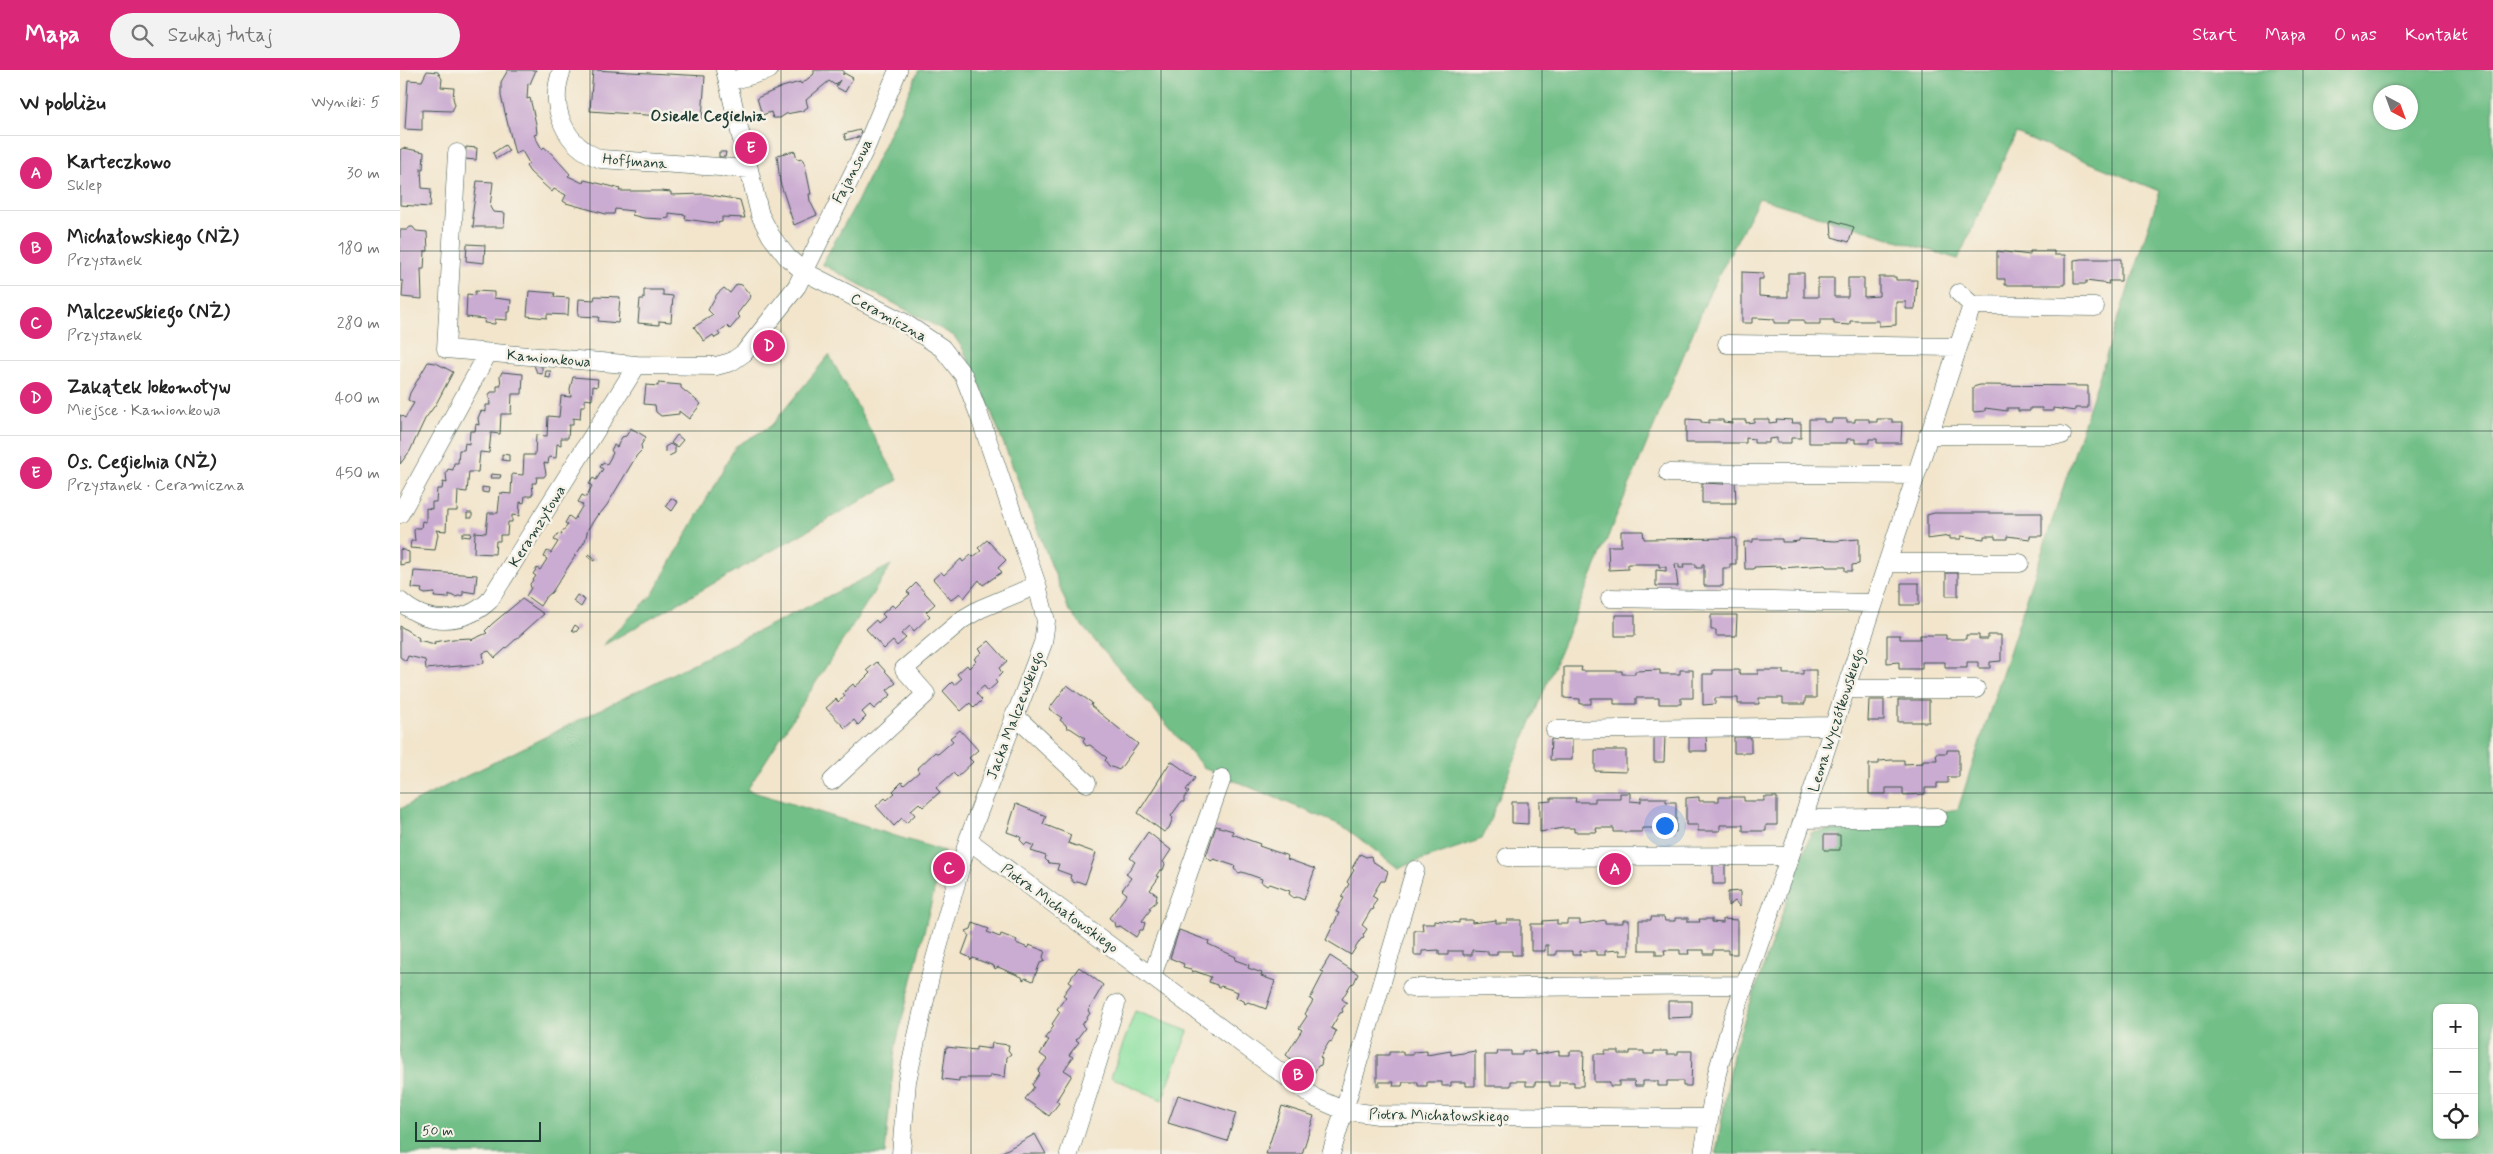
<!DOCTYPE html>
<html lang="pl">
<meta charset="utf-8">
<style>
body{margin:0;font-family:Mynerve,sans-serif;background:#f2f2f2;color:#222}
.controls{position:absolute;right:15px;bottom:15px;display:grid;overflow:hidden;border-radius:10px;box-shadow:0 1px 4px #0004}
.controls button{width:45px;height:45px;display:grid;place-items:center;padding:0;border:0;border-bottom:1px solid #e0e0e0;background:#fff;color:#222;font:25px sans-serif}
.compass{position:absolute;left:1973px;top:15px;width:45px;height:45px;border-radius:50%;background:#fff;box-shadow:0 1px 4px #0004;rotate:139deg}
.scale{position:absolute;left:15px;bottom:12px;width:126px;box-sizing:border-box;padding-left:5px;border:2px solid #1f3d34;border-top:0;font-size:14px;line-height:18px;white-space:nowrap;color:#1f3d34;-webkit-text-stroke:4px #f7f3e8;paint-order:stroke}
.you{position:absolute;left:1264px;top:755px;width:18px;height:18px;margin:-12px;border:4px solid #fff;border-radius:50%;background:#1a73e8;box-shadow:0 0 0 8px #1a73e833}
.badge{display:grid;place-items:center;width:32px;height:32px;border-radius:50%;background:#db2777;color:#fff;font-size:16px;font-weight:700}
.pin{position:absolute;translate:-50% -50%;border:2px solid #fff;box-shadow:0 1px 5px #0006}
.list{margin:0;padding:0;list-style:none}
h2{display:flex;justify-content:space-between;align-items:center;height:65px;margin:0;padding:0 20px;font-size:21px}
h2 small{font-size:16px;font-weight:400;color:#767676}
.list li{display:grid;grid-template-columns:32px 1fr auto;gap:15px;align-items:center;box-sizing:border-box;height:75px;padding:0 20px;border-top:1px solid #e0e0e0}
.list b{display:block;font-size:19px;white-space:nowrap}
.list p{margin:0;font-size:16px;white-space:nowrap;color:#767676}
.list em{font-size:16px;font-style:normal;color:#767676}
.icon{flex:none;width:28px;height:28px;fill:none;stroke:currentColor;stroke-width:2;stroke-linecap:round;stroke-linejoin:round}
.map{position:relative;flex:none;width:2093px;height:1084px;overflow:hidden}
header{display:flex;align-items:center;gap:30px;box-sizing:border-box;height:70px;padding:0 25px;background:#db2777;color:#fff}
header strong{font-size:24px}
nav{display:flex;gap:28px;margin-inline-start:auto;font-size:18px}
.search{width:350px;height:45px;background:#f2f2f2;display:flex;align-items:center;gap:12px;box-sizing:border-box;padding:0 18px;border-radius:28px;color:#767676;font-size:19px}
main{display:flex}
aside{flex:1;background:#fff}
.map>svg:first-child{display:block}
</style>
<header>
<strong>Mapa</strong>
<div class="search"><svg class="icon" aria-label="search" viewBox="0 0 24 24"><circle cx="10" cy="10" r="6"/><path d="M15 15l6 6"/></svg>Szukaj tutaj</div>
<nav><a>Start</a><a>Mapa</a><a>O nas</a><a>Kontakt</a></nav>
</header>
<main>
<aside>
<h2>W pobliżu<small>Wyniki: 5</small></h2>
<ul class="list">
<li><span class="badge">A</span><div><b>Karteczkowo</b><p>Sklep</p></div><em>30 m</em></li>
<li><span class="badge">B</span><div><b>Michałowskiego (NŻ)</b><p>Przystanek</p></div><em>180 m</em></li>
<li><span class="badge">C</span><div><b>Malczewskiego (NŻ)</b><p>Przystanek</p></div><em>280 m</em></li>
<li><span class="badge">D</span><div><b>Zakątek lokomotyw</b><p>Miejsce · Kamionkowa</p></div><em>400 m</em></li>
<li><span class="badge">E</span><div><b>Os. Cegielnia (NŻ)</b><p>Przystanek · Ceramiczna</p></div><em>450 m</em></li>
</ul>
</aside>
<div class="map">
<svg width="2093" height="1084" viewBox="0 0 2093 1084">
<rect width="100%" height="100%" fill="#f7f3e8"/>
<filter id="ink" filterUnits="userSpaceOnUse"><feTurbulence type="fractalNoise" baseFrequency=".02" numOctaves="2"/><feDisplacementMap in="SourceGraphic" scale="10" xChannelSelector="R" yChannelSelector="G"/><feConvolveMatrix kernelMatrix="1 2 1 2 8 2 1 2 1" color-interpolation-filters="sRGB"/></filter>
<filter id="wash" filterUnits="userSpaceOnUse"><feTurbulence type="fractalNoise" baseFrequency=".0096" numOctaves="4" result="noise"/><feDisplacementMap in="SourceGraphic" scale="20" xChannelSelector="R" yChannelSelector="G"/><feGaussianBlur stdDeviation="1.12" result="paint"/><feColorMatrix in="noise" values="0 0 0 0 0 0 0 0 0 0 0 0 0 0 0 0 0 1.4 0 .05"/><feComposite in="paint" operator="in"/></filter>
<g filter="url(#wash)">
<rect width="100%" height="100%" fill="#f2e5cc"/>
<path fill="#8de1a2" stroke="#568f6b" d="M735,941L788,961L762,1030L711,1007Z"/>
<path fill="#72bf88" stroke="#487e5e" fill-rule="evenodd" d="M519,0H2093V1084H1316L1334,979L1411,763L1558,739L1760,121L1616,63L1558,189L1359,128L1309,224L1082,769L998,798L943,756L804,698L677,550L668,538L585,326L563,279L554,266L422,194L457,132ZM1980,22H2010V52H1980ZM2037,938H2074V1065H2037Z
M429,285L498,410L202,576L253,524L336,376L371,356Z
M491,495L347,720L544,781L495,978L485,1084H0V739Z"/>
<g id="blocks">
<path fill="#caabd1" d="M108,0H136L130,14L128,13L127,29L130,28L136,54L137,64L134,65L142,79L144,77L152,84L170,104L168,106L183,113L184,110L210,116L220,119L219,121H261L271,122V125L305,124L340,130L345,148L322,147V152L314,153L285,149L286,145L269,143V148L262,149L244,148L232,145L233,141L215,139L214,144H206L166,133L163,131L166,125L154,119L152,122L130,102L126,96L129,93L122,81L115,84L101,26V12Z
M193,0L305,6L302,49L190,41Z
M414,0H443V5L444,3L453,8L445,22L436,17L440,10L435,15L429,11L406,30L408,37L402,41L386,44L380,48H373L371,42L362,45L357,28L382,17L400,12L401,14L414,4Z
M27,1L38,2L42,9L41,17L54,18L53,28L55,35L52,41L22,40V60L5,59L8,10L22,11Z
M460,60L462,66L446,70L444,64Z
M105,75L109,81L96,89L93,83Z
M66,77L77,78L76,90L65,89Z
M3,78L24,82L23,99L21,98L22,118L31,119L30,137L0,135V80Z
M395,81L397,89L402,88L405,95L411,124H409L410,131L417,145L394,155L380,112L377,85Z
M319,82H326L325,87H319Z
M77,111L93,112L90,137L93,142L105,143L104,157H73L74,148H72Z
M1431,150L1454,157L1449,172L1432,167Z
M10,157H13L16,161L27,162L28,181H25L24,199H21L22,229L2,227L3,211H0V160H7Z
M67,174L85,175L84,193L66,191Z
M1597,181L1630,185V181H1654V185H1665V215H1605V209H1597Z
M1682,189H1721V211H1708L1709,214L1686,211V214H1674V190Z
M1342,202L1363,203V209H1359V226L1373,227H1388V203H1404V227H1418V208H1434V227H1448V208H1464V227L1479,226V207H1496V210H1517L1515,239H1506V232H1496V255L1479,256V251H1450V255L1434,254V250H1420V254H1404V250H1390V253H1374V249L1358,248H1352V253H1342Z
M337,214L342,215L351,226L337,244L340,247L330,259L327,256L318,262L320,265L315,268L313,265L304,271L294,257L313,245L308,240L317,224L324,218L330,223Z
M244,220H263V225L273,226L271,252L259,251V255L238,253L240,229H244Z
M75,221L94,222V228L111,230L110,242H107V250L95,249V254L84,253L85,249L66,247L67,224L75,225Z
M129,221L155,223L154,227L169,228L168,245L147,244V248L127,246Z
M195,226L220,227L218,253L198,251L199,247L178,246L179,229L194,230Z
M28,292L36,293L53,302L36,334L25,349L10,381L0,394V345L5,348L14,333L8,330L10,323Z
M134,295L142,296V304L137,303Z
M146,301H151L150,308L145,307Z
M102,302L123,304L122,324H112L111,344H101L100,364L91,363L89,383L80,382L78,402H69L67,422L58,421L57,441H47L46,461L36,460L38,464L35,480L10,478L11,471H15L14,461L15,458H21L22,451L26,452V438L32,439V432H36L37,419H42L43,412L47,413L46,403L48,399L53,400L54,393H58L59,380H64L65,373L69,374L70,361H75L76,354L79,355L78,348L81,341L86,342V335H90L89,325L91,322H97V316H101L100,306Z
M173,307L198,309L197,317L193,316L192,330L185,329V336H181L180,349L173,348V355H169L168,368H161V375L157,374L156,388L149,387L148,394L144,393L146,404L144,407H137L136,413H132L133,423L131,426H125L124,433L120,432L119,446L112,445V452H108L107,465H100V471H96L95,484L74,483L75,462L86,463L88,443H98L100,423L111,424L112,404L123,405L124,385H135L136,365L147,366L148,346L159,347L161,326L171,327L170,319Z
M258,313L281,315V318L301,334L289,349L279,341V344L261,346L256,342L255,335L244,334L246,315L258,316Z
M1580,315L1688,316V338H1675V341L1653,338V341H1642V338H1630V341H1618V338H1607V341L1585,338V341L1573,342V317Z
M1286,349L1301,350V352L1309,353V350H1323V352L1332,353V350H1346V353L1354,352V349H1369V353L1377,352L1376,349L1392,350L1391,353H1401V368H1391V373H1377V368L1369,369V373H1354V369L1346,368V373H1286Z
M1409,349H1424V352H1432V349H1447V352H1455V349H1469V352H1477V349H1492V352H1502L1501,373H1477V369H1469V373H1455V369H1447V373H1409Z
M231,358L246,367L241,375L242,380L237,385L207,435L199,445L198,444L188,459L185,471L152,522L145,528L140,536L126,526L131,518L130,514L136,506L133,504L137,498L140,500L147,489L144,487L147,481L151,483L158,472L154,470L158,464L162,465L161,463L168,455L165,453L169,446L174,450L183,435L178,432L182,425L186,427L192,416L189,414L193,408L196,410L203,399L200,397L203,392L207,394L213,383L211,380L214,375L217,377L222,367L226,366Z
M277,365L283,370L277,377L271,373Z
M270,374L275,377V383L269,386L265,382V377Z
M102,384L109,385V391L102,390Z
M91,404L101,405L100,408H90Z
M1324,411H1335L1336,433H1302V413L1324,414Z
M82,417L89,418L88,423L82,422Z
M271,428L278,432L272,441L266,436Z
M67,443H72V448H67Z
M1534,443H1642V466H1630V469L1607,466V469H1595V466H1584V469L1561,466V469H1550V466L1527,469V445Z
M1221,461H1243L1244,469L1336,468V494H1330V498H1323V516H1304V494H1302V498H1296V494H1283L1284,498H1279V494H1275L1278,516H1256V500L1266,501V497H1259V494H1228V499L1209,500L1208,476H1221Z
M62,463H71L70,467L62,466Z
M1353,469H1382V472H1390L1399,471V469L1435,471L1459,469V494L1452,495V501H1445V497H1426V495L1381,498V496L1354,497V499H1345L1344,472H1353Z
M587,470L606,490L598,498L602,502L583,515L579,510L564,528L560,523L551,530L533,509L541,502L544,505L561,489L563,492L571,485L573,487L581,481L578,478Z
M0,479L9,482V493L0,495Z
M189,484L196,489L195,491L187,486Z
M14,501L77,505L75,523L63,521V525L55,527L49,524V528L34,527L35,523L25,524L21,522L22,519L12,518Z
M1546,503H1558V526H1546Z
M516,513L535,534L526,542L530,546L514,561L510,556L501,564L506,568L497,576L493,571L484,579L466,559L476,550L478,553L485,547L482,544L492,535L495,538L502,531L510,524L507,522Z
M1501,513H1519V535H1501Z
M177,525L185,530L181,537L173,531Z
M122,529L144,544L95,588L89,581L83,583L84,592L81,594L26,599L25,590L8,586L6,591L0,587V556L19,568L18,570L35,574L34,572L53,569L71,568V570L87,563L85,561L92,554Z
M1215,545H1235V566H1215Z
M1311,545H1337L1336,566H1316V560H1311Z
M175,555L179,558L176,562L172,560Z
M1487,565H1500V569H1520V565H1546V569H1566V565H1579V569H1588V565H1601V591L1590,592V598H1578V592H1567V598H1545V592H1522V599H1499V592L1487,593Z
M589,571L607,591L599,598L602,603L595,610L597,613L588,621L584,616L576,623L582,630L574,638L570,633L561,641L543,621L552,612L554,615L561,609L557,604L567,595L569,598L576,591L574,589L582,582L579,579Z
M477,592L496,613L487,620L491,625L474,639L470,635L462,642L466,647L458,655L454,650L445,658L426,638L436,629L438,632L445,626L443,623L453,614L455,617L463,610L470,603L467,600Z
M1164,597H1182L1181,601H1222V604H1235V601L1260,600V604H1280V600H1293V628H1281V634H1259V628H1236V634H1214V628H1191V634H1180V629L1164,628Z
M1313,600H1339V604H1358V600H1383V604H1403V600H1416V628H1405V634H1383V628H1359V634H1338V628H1315V634L1303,635V604H1313Z
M667,615L692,633L691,636L738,674L719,700L709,696L705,690L707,688L690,675L686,676L683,670L685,668L670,658H667L666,655L660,650L662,648L649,639Z
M1469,630H1484V651H1468Z
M1498,630H1529V652H1498Z
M560,660L578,680L569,688L573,692L557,707L553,703L536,718L540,722L523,737L519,733L511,740L515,745L506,753L502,748L494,756L476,736L485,728L487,730L495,723L493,721L502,712L504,715L519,702L517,699L535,682L538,684L553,671L550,668Z
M1254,666H1265L1264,692H1254Z
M1289,666H1306L1307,681H1289Z
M1334,667H1351V683H1334Z
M1151,669H1172V690H1150Z
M1195,680H1226V702L1195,701Z
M1547,680H1559V707H1548V713H1537V718H1525V724L1503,725V718H1486V724H1469V694H1479V691L1492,690H1504V694L1523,693V690H1537L1536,683H1547Z
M771,691L795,708L786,720L789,722L784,728V732H781L771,746L773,748L769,758L764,762L738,743Z
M1220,723H1230V731L1241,732V728H1266V732H1276V762H1264V758H1242V762H1214V758H1196L1197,762H1174V758H1163L1140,762V732L1151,731V728H1176L1175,732H1195V728H1220Z
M1299,727V731H1319V727H1344V731H1364V727H1377V755H1366V761H1343V755H1320V761H1298V755H1286V728Z
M1112,732H1128V754L1112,753Z
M616,734L646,746L643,754L671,765L668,773L696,783L685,814L677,811L674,813L670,808L671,805L657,800L659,794L649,793L645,789L646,786L631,781L634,776L627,773L625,775L620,770L621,767L607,762Z
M816,756L833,761L832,764L860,774L859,776L888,786L887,789L915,799L904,830L897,827L894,828L889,824L890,821L870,814L867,816L861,812L862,809L842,802L839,803L834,799L835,796L814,789L811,791L806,786Z
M748,762L771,780L763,792L765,794L763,800H760L756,806L759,807L750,820L757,825L756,832L749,838L751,839L742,851L745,853L743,860H740L736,867L720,856L715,857L714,852L709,848L727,824L722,820L731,808L726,804L735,792L730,788Z
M1424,765H1440V780H1424Z
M960,784L966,787L971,786L972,791L988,801L985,811H981L972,826L977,829L973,836L974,839L971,840L962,855L967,859L963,865L964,868L961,869L951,885L926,870L939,843L936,842L944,828L941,827L949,814L947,812L954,800L952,798Z
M1313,793H1325V814H1313Z
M1340,821V837L1335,831L1328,836V822Z
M1251,847H1264L1265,851H1275V848H1288V852H1300L1299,849H1312V852L1323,853V849L1337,850V884H1328V880H1313V884H1304V880H1288L1289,884H1280V880H1264L1265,885H1256V880H1239V850H1251Z
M1035,850L1059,853V850H1072V853L1096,850V853H1107V850H1121V885H1112V881H1097V885H1088V881L1072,880V885H1063V881H1048V885H1039V880L1022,881V885H1014V860H1023L1022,853H1035Z
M1157,850V854H1167V850H1180V854L1205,850V853H1223V850H1229V885H1220V880L1205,881V885H1196V881H1180V885H1172V881H1156V885H1148V875H1145V881H1131V854H1143V851Z
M573,853L589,859L587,862L600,867L601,864L617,870L616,873L628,878L629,875L645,881L643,887L645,891L640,893L633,911L626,908L623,910L622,907L598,897L595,899L594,896L573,888L571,890L569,887L562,884L569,865L566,861L571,859Z
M779,860L809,871L808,874L836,887L835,890L849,895L848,898L862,903L861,906L875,911L866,939L848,932L845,934L844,931L836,928L838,922L821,916L818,918L817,915L809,912L811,907L795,901L792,902L791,899L783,897L784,894L770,888Z
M930,886L958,904L954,913L951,914L942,929L947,933L942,939L943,942L940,943L931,958L936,961L932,971L929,972L920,987L922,989L921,995L918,996L914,1003L897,992L892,994L891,989L886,985L902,960L899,958L907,946L905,944L913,931L910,929L924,902L921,901Z
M679,897L703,915L688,941L690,943L682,955L685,958L676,970L679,972L669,985L673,987L664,1000L672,1005L656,1031L659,1033L649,1046L625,1029L634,1017L632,1015L640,1003L638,1001L647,989L640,984L649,970L645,968L654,956L652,954L660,942L657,939L666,927L663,925L672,913L669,911Z
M1268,931H1292V947L1268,948Z
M592,973L609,975L608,980L611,984L607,987L605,1007L590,1005V1008H559V1011L542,1009L546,977L576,980V977L591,979Z
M1027,981V985L1051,981V985L1075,981V1016H1066V1012H1051V1016H1042V1012H1027V1016H1018V1012H1003L1002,1016H993L994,1012H979V1017L977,1016V985H989V982H1003V985H1013V982Z
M1098,981H1111V985H1122V981H1135V985L1159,981V985H1170V981H1184L1183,1016H1174V1012H1159V1016H1150V1012H1135V1016H1126V1011H1111V1016H1085V985H1097Z
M1205,981H1219V984H1230V981H1244V984H1254V981H1267V984H1278V981H1292L1291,1016H1283V1011H1267V1016H1258V1011H1243V1016H1235L1234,1011H1219V1016H1210V1012H1194V984H1205Z
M778,1025L836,1043L827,1071L768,1053Z
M882,1036L914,1046L902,1084H866Z
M635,1064L646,1084H598L608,1079Z"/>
</g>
</g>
<g filter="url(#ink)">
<use href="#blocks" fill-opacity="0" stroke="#3f564b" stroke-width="1"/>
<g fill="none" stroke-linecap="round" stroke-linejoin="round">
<g stroke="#3f564b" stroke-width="19">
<path id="street" d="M162,0C148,36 164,76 201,89L349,99
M325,0L360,145L371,166L387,187L403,201L503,252L542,278L564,306L578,342L637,515L646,551L643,573L568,770L531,903L507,1011L501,1084
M328,12L369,0
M57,83L46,279L237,295L316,296L331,292L344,283L397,216L466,77L498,0
M1572,235L1695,237
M1327,274L1557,277
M1528,365H1662
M1268,403L1515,405
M0,444L88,283
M1487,493H1620
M1210,528L1473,533
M0,531C26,555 63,555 89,531L237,295
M1446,619H1576
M614,645L687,713
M1155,660L1434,656
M432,711L526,624L504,599L563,549L580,539L637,515
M1403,749L1538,747
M568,770L915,1028L943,1040L978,1045L1309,1048
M1107,787L1390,786
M752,906L822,708
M1011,918L1344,915
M669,1084L716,934
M931,1084L1015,800
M1303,1084L1317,1003L1332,951L1403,749L1572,235L1559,223"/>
</g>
<use href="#street" stroke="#fff" stroke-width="18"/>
</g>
</g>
<path fill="none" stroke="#1f3d34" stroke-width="1" stroke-opacity="0.55" d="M190,0V1084M381,0V1084M571,0V1084M761,0V1084M951,0V1084M1142,0V1084M1332,0V1084M1522,0V1084M1712,0V1084M1903,0V1084M0,181H2093M0,361H2093M0,542H2093M0,723H2093M0,903H2093"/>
<g text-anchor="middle" stroke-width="5" stroke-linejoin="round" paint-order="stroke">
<g font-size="15" fill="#1f3d34" stroke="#f7f3e8">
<text transform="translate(235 91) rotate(5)" y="5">Hoffmana</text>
<text transform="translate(452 101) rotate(-63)" y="5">Fajansowa</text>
<text transform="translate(489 247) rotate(29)" y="5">Ceramiczna</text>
<text transform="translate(149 288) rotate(5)" y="5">Kamionkowa</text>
<text transform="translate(137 456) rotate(-58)" y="5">Keramzytowa</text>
<text transform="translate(615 645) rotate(-69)" y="5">Jacka Malczewskiego</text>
<text transform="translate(1436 650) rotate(-72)" y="5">Leona Wyczółkowskiego</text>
<text transform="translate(660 838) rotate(36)" y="5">Piotra Michałowskiego</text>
<text transform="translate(1039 1045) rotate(1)" y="5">Piotra Michałowskiego</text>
</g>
<g font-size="16" font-weight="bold" fill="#1f3d34" stroke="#f7f3e8">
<text x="308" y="51">Osiedle Cegielnia</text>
</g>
</g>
</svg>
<div class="controls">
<button>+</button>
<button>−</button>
<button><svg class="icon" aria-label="locate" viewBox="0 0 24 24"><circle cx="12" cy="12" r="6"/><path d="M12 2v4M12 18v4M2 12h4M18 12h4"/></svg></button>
</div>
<svg class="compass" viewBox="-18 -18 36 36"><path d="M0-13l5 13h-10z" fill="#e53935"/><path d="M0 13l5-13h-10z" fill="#767676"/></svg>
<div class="scale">50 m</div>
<div class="you"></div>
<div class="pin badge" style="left:1215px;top:799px">A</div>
<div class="pin badge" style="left:898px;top:1005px">B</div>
<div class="pin badge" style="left:549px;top:798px">C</div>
<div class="pin badge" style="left:369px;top:276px">D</div>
<div class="pin badge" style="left:351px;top:78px">E</div>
</div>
</main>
